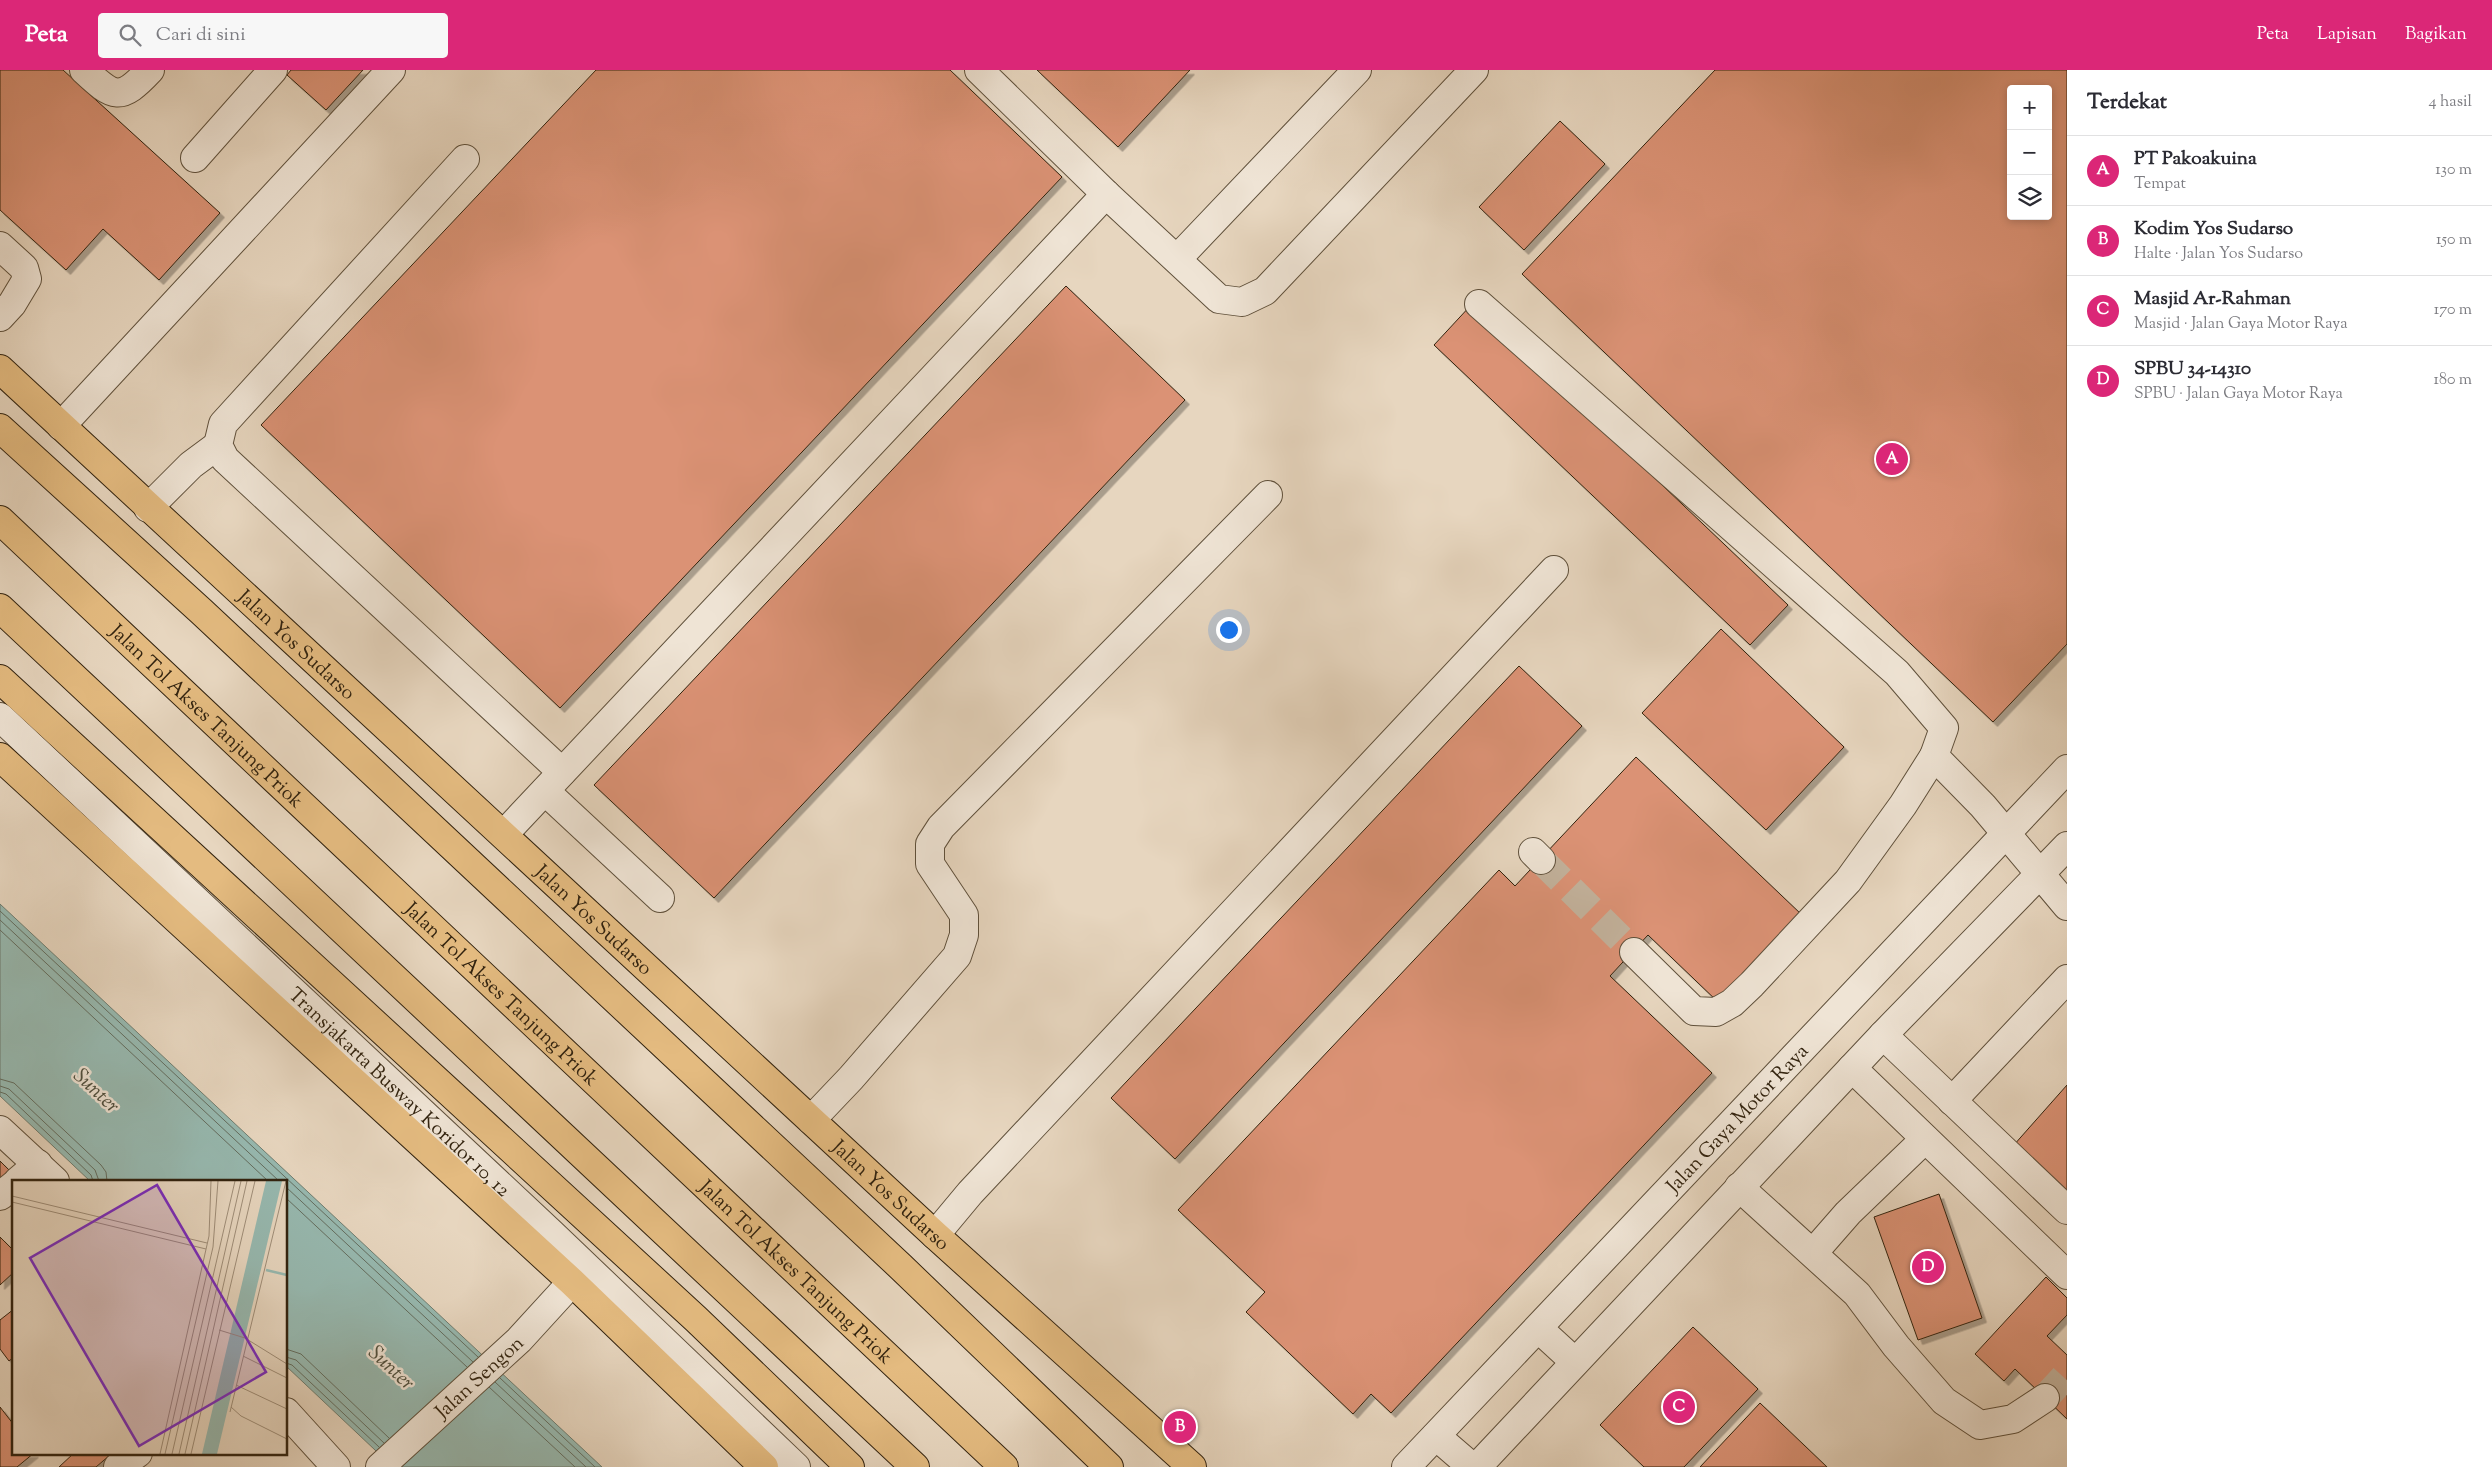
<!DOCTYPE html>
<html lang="id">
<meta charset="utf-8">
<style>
body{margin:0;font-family:"Sorts Mill Goudy",serif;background:#f7f7f7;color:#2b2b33}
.controls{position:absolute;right:15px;top:15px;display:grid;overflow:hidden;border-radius:5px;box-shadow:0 2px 8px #0003}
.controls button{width:45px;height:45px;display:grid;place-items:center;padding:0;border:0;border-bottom:1px solid #e1e1e2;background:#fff;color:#2b2b33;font:25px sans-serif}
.you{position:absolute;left:1228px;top:559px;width:18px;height:18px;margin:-12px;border:4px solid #fff;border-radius:50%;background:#1a73e8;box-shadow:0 0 0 8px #1a73e833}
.badge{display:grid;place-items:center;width:32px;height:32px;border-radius:50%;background:#db2777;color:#fff;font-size:16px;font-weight:700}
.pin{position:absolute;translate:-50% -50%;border:2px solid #fff;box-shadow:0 1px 5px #0006}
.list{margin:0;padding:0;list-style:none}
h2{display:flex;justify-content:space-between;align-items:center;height:65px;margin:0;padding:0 20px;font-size:21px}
h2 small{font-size:16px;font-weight:400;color:#7c7c81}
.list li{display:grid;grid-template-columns:32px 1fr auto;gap:15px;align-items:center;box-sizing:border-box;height:70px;padding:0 20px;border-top:1px solid #e1e1e2}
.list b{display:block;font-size:19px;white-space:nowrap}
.list p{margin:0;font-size:16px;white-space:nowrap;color:#7c7c81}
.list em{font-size:16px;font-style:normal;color:#7c7c81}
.icon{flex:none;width:28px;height:28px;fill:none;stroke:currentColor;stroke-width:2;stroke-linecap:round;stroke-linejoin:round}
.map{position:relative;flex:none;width:2067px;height:1397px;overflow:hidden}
header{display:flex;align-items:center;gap:30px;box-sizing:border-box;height:70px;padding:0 25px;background:#db2777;color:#fff}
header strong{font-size:24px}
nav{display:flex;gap:28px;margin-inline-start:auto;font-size:18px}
.search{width:350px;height:45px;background:#f7f7f7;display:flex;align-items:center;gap:12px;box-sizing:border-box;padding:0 18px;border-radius:5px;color:#7c7c81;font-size:19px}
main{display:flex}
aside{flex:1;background:#fff}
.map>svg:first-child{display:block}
</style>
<header>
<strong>Peta</strong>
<div class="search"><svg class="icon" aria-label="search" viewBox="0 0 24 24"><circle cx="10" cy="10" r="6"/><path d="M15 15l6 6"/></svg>Cari di sini</div>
<nav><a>Peta</a><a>Lapisan</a><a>Bagikan</a></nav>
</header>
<main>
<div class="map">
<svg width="2067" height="1397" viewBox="0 0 2067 1397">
<defs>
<filter id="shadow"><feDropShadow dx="4.5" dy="4.5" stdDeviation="0" flood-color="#0004"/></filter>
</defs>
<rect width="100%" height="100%" fill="#e7d6bf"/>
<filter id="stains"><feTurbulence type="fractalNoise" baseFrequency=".004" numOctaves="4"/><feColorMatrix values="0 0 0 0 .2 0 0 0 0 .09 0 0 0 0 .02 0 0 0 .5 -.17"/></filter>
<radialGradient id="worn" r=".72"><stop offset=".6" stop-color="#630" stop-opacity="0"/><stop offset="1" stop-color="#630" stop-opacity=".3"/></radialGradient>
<path fill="#97b9b0" stroke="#6f7d70" d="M0,834L602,1397H393L286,1296V1111H90L0,1026Z"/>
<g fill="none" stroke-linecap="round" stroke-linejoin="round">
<path stroke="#646e60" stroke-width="1" d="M0,841L478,1287
M0,850L279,1111
M0,860L268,1111
M0,1009L14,1013L101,1095L106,1102L107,1111
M0,1016L9,1019L95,1100L99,1111
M0,1022L6,1024L91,1105L93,1111
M286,1117L473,1292
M286,1128L467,1297
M286,1279L301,1284L389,1368
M286,1287L296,1290L384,1373
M286,1293L292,1295L379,1377
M500,1308L595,1397
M495,1312L586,1397
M489,1317L575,1397"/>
</g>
<path fill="#db9274" stroke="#32230f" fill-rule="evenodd" filter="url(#shadow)" d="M0,0H63L220,143L159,210L103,159L66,200L0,140Z
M291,0H363L326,40L287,5Z
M596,0H950L1062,107L560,638L261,355Z
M1037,0H1190L1118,77Z
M1715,0H2067V574L1993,652L1522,204ZM2011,19H2048V146H2011Z
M1560,51L1605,94L1524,180L1479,137Z
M1066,216L1185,330L714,828L594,715Z
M1472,234L1788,535L1750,575L1434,275Z
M1721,559L1844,677L1766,760L1642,643Z
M1519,596L1582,656L1175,1089L1111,1028Z
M1636,687L1802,845L1719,933L1648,865L1610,906L1712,1003L1391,1343L1371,1324L1353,1344L1246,1242L1265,1222L1178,1140L1499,800L1515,816Z
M2067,1015V1124L2013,1076Z
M0,1091L9,1100L0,1109Z
M1939,1124L1982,1248L1918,1270L1874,1147Z
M0,1167L14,1181V1202L0,1215Z
M2046,1207L2067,1228V1245L2047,1266L2067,1285V1349L2015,1299L2004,1311L1975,1284Z
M14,1239V1287L9,1291L0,1279V1250Z
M1693,1257L1758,1319L1684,1397H1644L1600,1355Z
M1760,1333L1827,1397H1700Z
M0,1337L14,1355V1383H34L17,1397H0Z
M74,1383H109L110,1385L96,1397H59Z"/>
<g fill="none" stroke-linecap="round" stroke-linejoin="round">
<path stroke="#c3b29c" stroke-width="28" stroke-dasharray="28 14" stroke-linecap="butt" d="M1541,790L1634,882
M2045,1328L2067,1304"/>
<g stroke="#5f503b" stroke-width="30">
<g id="minor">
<path d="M84,0C114,28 120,32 150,0"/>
<path d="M979,0L1106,124L1219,229L1242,232L1265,221L1474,0"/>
<path d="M195,88L273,0"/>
<path d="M465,89L223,354L218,375L225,389L562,702"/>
<path d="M0,176L24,198L27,209L12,234L0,247"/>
<path d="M1177,189L1357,0"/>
<path d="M1479,234L1897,603L1944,658L1934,686L1983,736L2067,836"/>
<path d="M61,356L391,0"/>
<path d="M148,438L191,395L218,375"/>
<path id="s1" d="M0,647L552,1164L796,1397"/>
<path d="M545,721L660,828"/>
<path d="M504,764L1106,124"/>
<path d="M1533,782L1541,790"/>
<path d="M1634,882L1694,941L1716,942L1732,933L1752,914L1848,811L1903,735L1934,686"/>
<path d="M1883,965L2067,1140"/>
<path d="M1852,998L2067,1205"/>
<path d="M1952,1031L2067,909"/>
<path d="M811,1050L851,1008L957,886L964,865V845L930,794V774L941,757L1268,425"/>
<path d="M0,1060L55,1111"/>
<path d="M18,1111L38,1094"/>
<path d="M1739,1117L1857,1224L1896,1276L1944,1331L1980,1355L2013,1349L2045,1328"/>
<path d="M0,1126L14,1115"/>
<path d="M935,1165L970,1123L1554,500"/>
<path d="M1813,1183L1848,1143L1925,1069"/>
<path d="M1539,1259L1575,1292"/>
<path d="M286,1342L336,1397"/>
<path d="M1436,1366L1472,1397"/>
<path d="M118,1397L138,1383"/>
<path id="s2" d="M380,1397L519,1270L572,1212"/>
<path id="s3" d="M1406,1397L2067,699"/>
<path d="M1477,1397L1883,965L2067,776"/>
</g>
</g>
<g stroke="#32230f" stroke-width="30">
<g id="highway">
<path id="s4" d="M0,299L935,1165L1192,1397"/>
<path d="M0,358L202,542L901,1197L1109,1397"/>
<path id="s5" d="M0,450L1004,1397"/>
<path d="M0,538L915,1397"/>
<path d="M0,609L696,1249L850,1397"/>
<path d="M0,687L572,1212L764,1397"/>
</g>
</g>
<use href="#minor" stroke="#efe4d5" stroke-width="28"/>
<use href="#highway" stroke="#e4bb80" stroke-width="28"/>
</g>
<g text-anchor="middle" stroke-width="5" stroke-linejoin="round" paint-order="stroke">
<g font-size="20" fill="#32230f" stroke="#efe4d5">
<text dy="7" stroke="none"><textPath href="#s4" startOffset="405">Jalan Yos Sudarso</textPath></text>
<text dy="7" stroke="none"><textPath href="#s5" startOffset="285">Jalan Tol Akses Tanjung Priok</textPath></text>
<text dy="7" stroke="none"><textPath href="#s4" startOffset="810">Jalan Yos Sudarso</textPath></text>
<text dy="7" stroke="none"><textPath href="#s5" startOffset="690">Jalan Tol Akses Tanjung Priok</textPath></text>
<text dy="7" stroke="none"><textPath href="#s1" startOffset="548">Transjakarta Busway Koridor 10, 12</textPath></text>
<text dy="7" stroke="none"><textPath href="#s3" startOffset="481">Jalan Gaya Motor Raya</textPath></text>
<text dy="7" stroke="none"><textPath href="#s4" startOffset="1215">Jalan Yos Sudarso</textPath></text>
<text dy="7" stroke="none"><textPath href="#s5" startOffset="1095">Jalan Tol Akses Tanjung Priok</textPath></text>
<text dy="7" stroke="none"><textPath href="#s2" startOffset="134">Jalan Sengon</textPath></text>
</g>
<g font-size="21" font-style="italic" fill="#50503f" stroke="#efe4d5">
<text transform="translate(97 1020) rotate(43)" y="7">Sunter</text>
<text transform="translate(392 1297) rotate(43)" y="7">Sunter</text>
</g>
</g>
<g transform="translate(12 1110)">
<rect width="275" height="275" fill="#e7d6bf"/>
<path d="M254,1H270L205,274H190Z" fill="#97b9b0"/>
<path fill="none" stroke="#97b9b0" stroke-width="2.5" d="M254,90L275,95"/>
<path fill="none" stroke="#9f8e79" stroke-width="1" d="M0,16L195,63M0,22L194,69M207,150L233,158L275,184M231,176L275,198M224,205L275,229M219,227L229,236L275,259M218,232L274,1M148,274L197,56L199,1M153,274L201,67L206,1M160,274L223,1M167,274L229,1M173,274L235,1M179,274L243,1"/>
<path fill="#7b2cbf" fill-opacity="0.15" stroke="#7b2cbf" stroke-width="2.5" d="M145,5L254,192L127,266L18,78Z"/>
<rect width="275" height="275" fill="none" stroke="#32230f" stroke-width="2.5"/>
</g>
<rect width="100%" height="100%" filter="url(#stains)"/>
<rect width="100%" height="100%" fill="url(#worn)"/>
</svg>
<div class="controls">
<button>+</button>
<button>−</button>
<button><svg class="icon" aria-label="layers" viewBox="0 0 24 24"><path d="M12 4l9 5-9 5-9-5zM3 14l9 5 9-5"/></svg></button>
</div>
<div class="you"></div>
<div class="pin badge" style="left:1892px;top:389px">A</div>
<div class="pin badge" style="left:1180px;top:1357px">B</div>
<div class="pin badge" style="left:1679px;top:1337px">C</div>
<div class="pin badge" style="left:1928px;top:1197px">D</div>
</div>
<aside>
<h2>Terdekat<small>4 hasil</small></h2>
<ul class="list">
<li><span class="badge">A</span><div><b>PT Pakoakuina</b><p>Tempat</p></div><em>130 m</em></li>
<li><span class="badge">B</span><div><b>Kodim Yos Sudarso</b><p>Halte · Jalan Yos Sudarso</p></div><em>150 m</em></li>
<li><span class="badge">C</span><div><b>Masjid Ar-Rahman</b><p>Masjid · Jalan Gaya Motor Raya</p></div><em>170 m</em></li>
<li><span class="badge">D</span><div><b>SPBU 34-14310</b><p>SPBU · Jalan Gaya Motor Raya</p></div><em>180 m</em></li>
</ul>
</aside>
</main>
